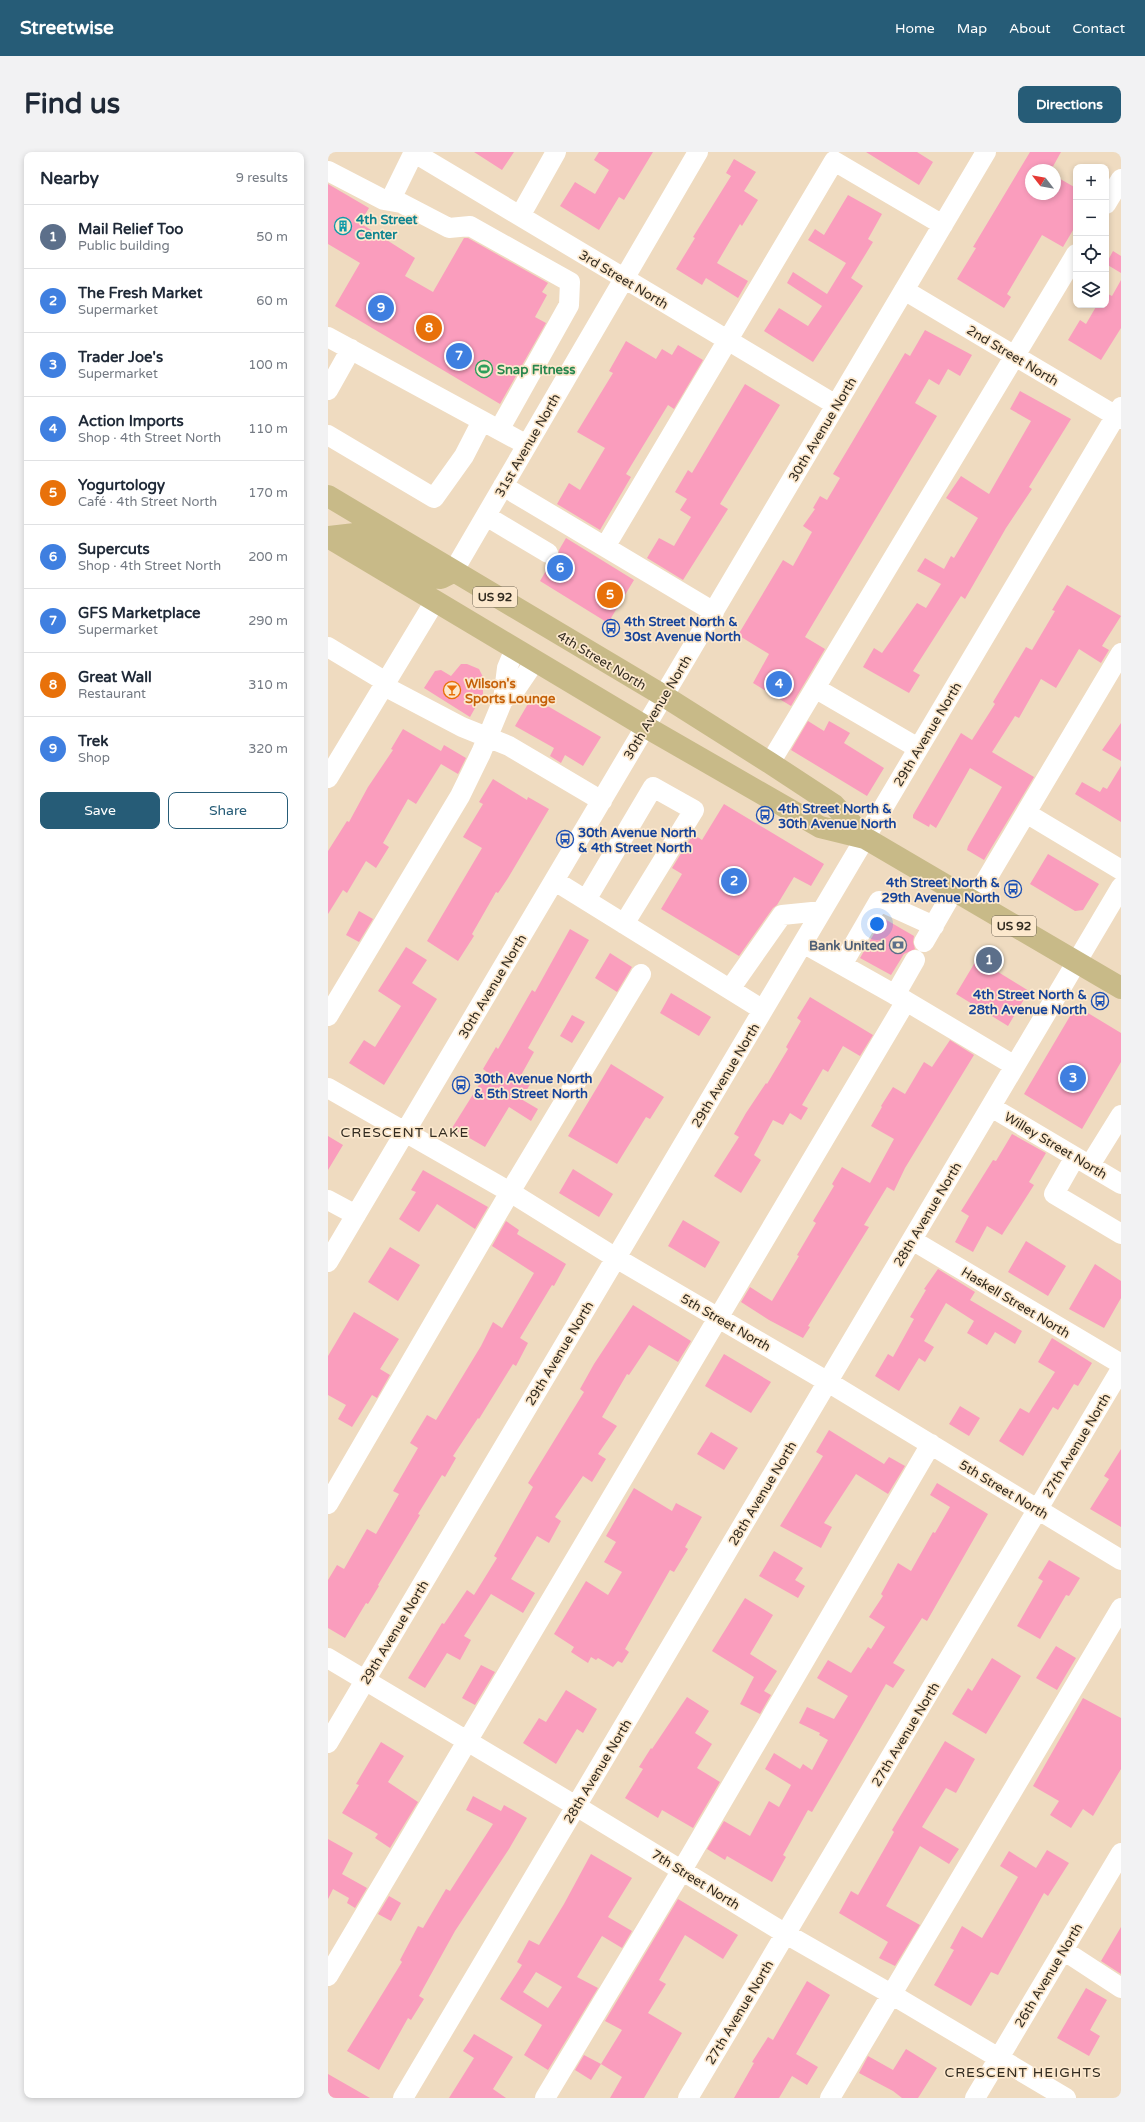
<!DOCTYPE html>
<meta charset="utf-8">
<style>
body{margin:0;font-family:"Varela Round",sans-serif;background:#f2f2f3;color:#1f2937}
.controls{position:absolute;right:12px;top:12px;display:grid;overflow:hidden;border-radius:8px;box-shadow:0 2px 6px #0003}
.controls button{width:36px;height:36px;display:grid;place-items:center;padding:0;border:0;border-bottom:1px solid #e0e1e3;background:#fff;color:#1f2937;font:20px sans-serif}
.compass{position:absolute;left:697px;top:12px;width:36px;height:36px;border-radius:50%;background:#fff;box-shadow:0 2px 6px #0003;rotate:301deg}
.you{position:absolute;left:549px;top:772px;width:14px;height:14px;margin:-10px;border:3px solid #fff;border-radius:50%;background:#1a73e8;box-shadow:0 0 0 6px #1a73e833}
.badge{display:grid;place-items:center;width:26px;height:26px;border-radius:50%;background:#265c77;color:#fff;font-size:13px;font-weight:700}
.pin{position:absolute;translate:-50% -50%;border:2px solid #fff;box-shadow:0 1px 4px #0006}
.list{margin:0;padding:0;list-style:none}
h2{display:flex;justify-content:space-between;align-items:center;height:52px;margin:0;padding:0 16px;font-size:17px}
h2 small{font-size:13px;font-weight:400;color:#747a83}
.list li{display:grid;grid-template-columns:26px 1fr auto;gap:12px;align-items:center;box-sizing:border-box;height:64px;padding:0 16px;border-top:1px solid #e0e1e3}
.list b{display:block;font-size:15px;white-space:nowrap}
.list p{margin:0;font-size:13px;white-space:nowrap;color:#747a83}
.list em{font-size:13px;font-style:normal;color:#747a83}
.actions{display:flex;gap:8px;padding:12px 16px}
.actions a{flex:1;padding:9px 0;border:1px solid #265c77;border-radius:8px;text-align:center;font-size:14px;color:#265c77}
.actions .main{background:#265c77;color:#fff}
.icon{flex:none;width:22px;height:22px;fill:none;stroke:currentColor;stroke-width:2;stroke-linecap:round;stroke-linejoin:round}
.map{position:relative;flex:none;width:793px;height:1946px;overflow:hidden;border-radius:8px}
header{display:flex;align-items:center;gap:24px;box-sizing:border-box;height:56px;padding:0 20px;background:#265c77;color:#fff}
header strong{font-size:19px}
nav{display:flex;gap:22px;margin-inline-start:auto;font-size:14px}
.intro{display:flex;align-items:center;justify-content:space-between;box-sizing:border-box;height:96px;padding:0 24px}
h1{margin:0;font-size:28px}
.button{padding:10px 18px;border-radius:8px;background:#265c77;color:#fff;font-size:14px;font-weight:700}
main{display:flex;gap:24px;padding:0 24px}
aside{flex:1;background:#fff;border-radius:8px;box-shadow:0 2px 6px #0003}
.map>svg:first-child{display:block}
</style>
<header>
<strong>Streetwise</strong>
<nav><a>Home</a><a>Map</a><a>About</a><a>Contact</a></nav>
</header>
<div class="intro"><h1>Find us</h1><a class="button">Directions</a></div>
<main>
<aside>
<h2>Nearby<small>9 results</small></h2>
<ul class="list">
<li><span class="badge" style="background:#5c6f8a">1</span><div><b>Mail Relief Too</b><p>Public building</p></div><em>50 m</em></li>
<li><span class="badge" style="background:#3f7fe0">2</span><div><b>The Fresh Market</b><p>Supermarket</p></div><em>60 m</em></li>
<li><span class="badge" style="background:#3f7fe0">3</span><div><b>Trader Joe's</b><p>Supermarket</p></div><em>100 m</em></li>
<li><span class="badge" style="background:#3f7fe0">4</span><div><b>Action Imports</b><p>Shop · 4th Street North</p></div><em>110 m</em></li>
<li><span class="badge" style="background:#e8710a">5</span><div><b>Yogurtology</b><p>Café · 4th Street North</p></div><em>170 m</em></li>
<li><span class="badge" style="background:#3f7fe0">6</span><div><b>Supercuts</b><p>Shop · 4th Street North</p></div><em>200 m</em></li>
<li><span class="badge" style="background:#3f7fe0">7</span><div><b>GFS Marketplace</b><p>Supermarket</p></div><em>290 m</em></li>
<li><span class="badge" style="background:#e8710a">8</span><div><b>Great Wall</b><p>Restaurant</p></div><em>310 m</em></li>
<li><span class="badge" style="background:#3f7fe0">9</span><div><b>Trek</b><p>Shop</p></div><em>320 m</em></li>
</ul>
<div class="actions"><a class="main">Save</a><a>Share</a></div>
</aside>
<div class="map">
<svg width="793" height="1946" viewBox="0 0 793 1946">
<rect width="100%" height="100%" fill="#efdbc0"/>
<path fill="#fa9dbd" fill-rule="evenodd" d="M146,0H186L174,18Z
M271,0H325L296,48L291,45L271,78L232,54L247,30L267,42L281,18L266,8Z
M538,0H589L605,10L591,33Z
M702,0H733L723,18H703V42H727V24L748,36V73L735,95L714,83L679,142L683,145L676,156L629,127L648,96L645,95Z
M406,7L428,20L416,39L430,48L414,74L412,72L389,111L420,129L410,146L378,126L374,133L348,117L367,86L365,85L403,24L398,21Z
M0,32L41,56L32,71L87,106L77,124L105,140L136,86H140L220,131L214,140L219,143L207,165L218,171L172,252L7,154L32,111L0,92Z
M520,43L554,62L540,87L545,90L523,126L535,134L485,210L436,179L451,156L480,174L494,154L459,131L465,120L499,142L518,111L480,88L487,77L496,83Z
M785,99L793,104V121L778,112Z
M793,128V176L773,208L740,188L752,168L758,172L769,153H778V141L784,144Z
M597,178L644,203L632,224L620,217L611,233L601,227L587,251L609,264L477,485L497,497L463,554L425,531L441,502L410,483L455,408L465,414L484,380L475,374L487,357L485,356L492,344L499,348L512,326L505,322L523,292L577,201L582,204Z
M298,189L328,207L334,197L344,203L350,193L375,208L346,257L340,253L315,294L298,322L303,325L272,378L229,352L241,331L252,338L277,296L249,280L285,221L281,219Z
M417,232L452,253L392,352L400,357L355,428L319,406L331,386L346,394L363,365L352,358L359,347L347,340L360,318L364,321Z
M692,239L743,267L701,335L704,337L678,376L637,447L633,444L585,519L592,523L581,541L535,515L546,496L554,501L589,451L598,456L613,432L589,419L597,406L616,417L623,404L626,406L650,366L618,346L633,324L661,342L703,269L682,257Z
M238,386L306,428L280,471L212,429L222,412L230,407L231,398Z
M739,433L793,464L774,494L781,498L773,511L751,497L728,536L713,527L691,566L687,564L664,600L706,625L656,708L639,698L640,694L674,635L642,616L608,676L602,672L601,675L585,666V663L633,581L644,588L667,552L665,550L698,495L704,498L727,459L724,458Z
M133,512H139L151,517L155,525V542L142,565L96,536L107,519L113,518L123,524Z
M204,545L273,585L255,614L237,603L233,611L222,604L226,596L187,574Z
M480,569L496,579L501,569L522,581L516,591L556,616L539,644L463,598Z
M793,571V609L774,598Z
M75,577L113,599L116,593L138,606L130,622L113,612L88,652L80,647L55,691L61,695L48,716L38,709L19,741L15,738L0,762V699L19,669L21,670L40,635L65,598L63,597Z
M793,614V670L747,642L754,630L772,640L775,635L779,637Z
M165,627L199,648L200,645L221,657L180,726L170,741L168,740L144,782L146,784L130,809L99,789L154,696L135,685L155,652L151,650Z
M396,652L496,712L483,734L466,725L449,753L445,756L411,804L333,757L354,722L344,716L365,682L374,688Z
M720,702L771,732L755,758L747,759L702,732Z
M31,759L45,767L31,790L18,783Z
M555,766L586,784L585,790L587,797L576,802L563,823L532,806Z
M242,777L261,788L200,896L206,900L192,925L203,931L193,947L210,957L203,969L181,955L157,995L124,976L159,920L155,917L168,895L170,897L204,838L207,840Z
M78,795L99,808L84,831L109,847L56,933L21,911L36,888L47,895L73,854L50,839Z
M282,801L304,815L289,840L267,826Z
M649,807L701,839L680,874L628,842Z
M343,841L383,865L371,884L332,861Z
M482,845L545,883L532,904L515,894L500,920L495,917L474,953L480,956L473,968L462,961L455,973L445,968L426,1003L433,1008L413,1041L386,1024L411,985L406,982L418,961L438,931L439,932L460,897L458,895L473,869L469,866Z
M755,858L793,881V910L754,977L696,942L745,859Z
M244,863L257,870L244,891L232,884Z
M622,888L646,903L577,1016L566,1039L559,1035L536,1073L541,1075L480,1174L482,1175L475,1186L441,1168L413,1150L422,1135L444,1149L471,1104L469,1103L488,1071L485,1069L506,1034L504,1032L514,1015L542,1031L566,987L543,974L554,955L553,954L565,935L577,942L596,910L604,915Z
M283,912L336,945L322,967L318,965L289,1012L240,984Z
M684,982L718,1001L701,1030L706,1033L674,1083L659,1074L645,1100L627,1090L641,1064L633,1059L665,1008L668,1009Z
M0,984L15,993L0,1018Z
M245,1017L285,1042L271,1065L231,1041Z
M95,1018L160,1055L147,1077L109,1052L91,1080L71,1067L88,1040L83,1038Z
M355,1068L392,1090L377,1116L340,1094Z
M178,1069L191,1078L189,1082L238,1112L226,1134L224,1133L192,1186L200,1191L188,1214L185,1212L151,1267L150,1266L125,1304L128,1306L117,1325L114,1323L90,1362L92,1363L50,1433L51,1434L40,1452L38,1451L17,1486L0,1476V1428L9,1413L16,1417L39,1377L48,1382L71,1342L65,1339L90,1296L82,1291L99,1263L108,1268L153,1194L165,1170L174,1176L206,1121L164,1094Z
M698,1089L738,1114L720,1144L680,1120Z
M62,1095L92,1113L70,1149L40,1130Z
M767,1112L793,1129V1146L776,1176L741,1157Z
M610,1117L647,1140L642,1148L694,1179L687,1192L667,1180L659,1193L639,1181L646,1169L618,1151L596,1189L606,1195L597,1210L591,1206L571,1239L547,1224L560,1202L565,1205L586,1167L582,1165L598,1138L596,1137Z
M305,1153L363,1189L350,1210L321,1193L301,1223L299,1222L274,1265L289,1274L270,1302L278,1307L264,1330L255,1324L227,1365L233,1369L221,1391L209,1384L183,1427L207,1441L195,1461L163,1442L136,1484L143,1488L132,1508L119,1501L97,1536L80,1526L114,1471L116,1472L139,1438L146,1443L169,1406L166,1404L205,1335L200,1331L256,1240L252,1237L266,1212Z
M26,1160L71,1187L52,1217L62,1223L49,1246L44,1243L24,1275L10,1267L18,1253L0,1243V1204Z
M724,1186L764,1211L750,1234L746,1232L730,1258L725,1255L695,1304L671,1289L692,1256L701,1261L727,1220L710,1210Z
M396,1202L443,1230L423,1261L377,1234Z
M632,1254L652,1266L641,1284L621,1272Z
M501,1278L556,1312L561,1305L577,1314L560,1342L528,1322L496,1371L504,1375L493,1396L452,1374L495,1304L488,1300Z
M383,1280L410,1296L396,1318L369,1302Z
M793,1297V1375L762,1357L781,1327L776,1324Z
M609,1331L660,1362L599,1469L594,1466L565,1511L577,1518L565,1536L558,1532L484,1660L480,1658L455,1703L458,1705L444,1730L399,1704L397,1708L379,1697L396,1669L422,1684L441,1649L451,1655L463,1633L437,1617L446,1601L472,1617L475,1612L484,1618L500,1588L491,1583L492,1581L471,1571L479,1555L506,1567L520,1544L489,1526L500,1508L523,1521L540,1495L543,1497L557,1475L541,1465L555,1444L553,1442L570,1411L583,1419L605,1380L607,1381L622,1355L602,1343Z
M306,1336L344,1359L348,1351L374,1365L357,1395L360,1397L346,1420L342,1418L297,1497L301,1500L294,1511L290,1509L285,1515L270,1506L268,1508L263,1505L260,1511L243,1500L246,1495L226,1482L258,1429L280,1443L294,1420L276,1410L288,1390L278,1384Z
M446,1399L475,1416L467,1428L477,1434L470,1446L431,1424Z
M721,1408L752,1426L741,1444L738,1443L712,1487L689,1474L715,1429L710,1426Z
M417,1446L445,1463L422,1502L449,1519L436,1539L443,1543L432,1562L412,1552L426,1525L384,1499Z
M728,1494L748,1506L729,1538L708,1526Z
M664,1506L693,1524L658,1582L624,1562L640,1536L644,1539Z
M153,1513L167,1520L147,1553L134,1546Z
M238,1538L269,1557L255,1581L249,1577L228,1612L195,1591L211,1566L218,1570Z
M359,1545L381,1559L367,1581L384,1592L369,1616L392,1630L365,1676L334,1658L330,1666L297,1646L315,1617L311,1615L323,1596L324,1597Z
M755,1546L793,1566V1617L765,1664L755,1657L743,1676L722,1663L731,1649L705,1634Z
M617,1589L647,1607L628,1641L618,1636L594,1675L631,1697L621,1712L592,1694L558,1754L592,1773L567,1814L551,1806L560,1790L511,1761L523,1739L530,1743L566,1680L564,1678Z
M53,1590L76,1604L60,1630L90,1650L62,1696L47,1686L50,1682L14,1661L31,1633L28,1632Z
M145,1644L173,1659L176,1653L199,1666L181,1697L127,1779L91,1844L96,1847L83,1868L80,1866L51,1918L19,1899L74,1810L72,1808L90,1774L95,1776L118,1737L122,1739L165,1672L138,1658Z
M0,1687L25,1701L14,1722L39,1736L27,1756L19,1751L21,1746L5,1737L0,1747Z
M719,1698L741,1711L720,1744L716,1741L670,1823L663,1820L643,1854L606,1833L626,1798L622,1796L634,1774L654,1786L690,1725L672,1714L681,1699L708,1716Z
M263,1702L304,1726L280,1765L304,1779L294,1796L274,1784L249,1825L270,1836L220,1918L196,1903L214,1873L172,1847L194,1813L189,1810L201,1788L211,1793L236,1752ZM208,1820L234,1835L220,1856L195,1840Z
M61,1744L73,1751L63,1769L50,1762Z
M350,1747L410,1783L395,1807L357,1783L331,1828L338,1832L320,1861L354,1881L316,1946H282L294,1925L273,1912L294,1878L277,1869Z
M793,1775V1822L773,1809Z
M479,1829L502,1843L468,1902L490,1915L479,1933L464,1924L451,1946H406L426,1911L424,1910L440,1885L445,1888Z
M758,1836L779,1848L762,1878L772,1884L761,1904L729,1886Z
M146,1882L185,1905L165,1937L178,1946H121L146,1906L135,1899Z
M578,1897L609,1916L590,1946H574L565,1939L531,1921L540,1904L565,1918Z
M256,1903L273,1912L263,1928L247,1918Z
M0,1922L42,1946H0Z"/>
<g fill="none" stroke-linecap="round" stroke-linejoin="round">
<path stroke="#fff" stroke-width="20" d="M85,0L508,253
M0,19L56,48L73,51L121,76L142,74L242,130L241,153L171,278
M62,49L86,0
M778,52L793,27
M192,64L228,0
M576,138L793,267
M0,185L199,293
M0,238L23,197
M0,283L106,346L136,304L154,269
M175,334L386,460
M158,364L220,401
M277,395L506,9L615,73
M125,420L370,0
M0,495L58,530
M56,534L134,575L181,594L274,649
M487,536L590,596
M175,548L188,537L207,509
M442,611L748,102
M0,626L107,449
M698,661L793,718
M227,729L435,858
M258,748L325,635L366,658L296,772
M645,750L793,501
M596,790L626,738
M475,791L578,849
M514,813L551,749L606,774
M402,837L454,763L494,759
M567,843L587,808
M0,864L132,644L153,601L175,548L179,516L187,497
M0,936L182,1040L288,1106L500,1230L793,1408
M663,955L793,1032
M747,1005L726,1042L793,1082
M762,1013L793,963
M0,1048L28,1063
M584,1088L793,1212
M0,1110L658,0
M0,1352L182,1040L313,822
M0,1506L248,1654L458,1782L563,1842L738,1946
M0,1591L793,255
M735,1798L793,1836
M0,1824L578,849L687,914
M75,1946L793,735
M217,1946L354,1718L603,1292
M360,1946L793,1217
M502,1946L793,1456
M647,1946L793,1701"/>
<path stroke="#c8ba88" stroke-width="22" d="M0,344L336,544L442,611L506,653L537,686
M0,385L318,575L492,675L537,686L793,836
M0,385L27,382L101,425L113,426L125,420"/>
</g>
<defs>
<g id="building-ring" transform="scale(0.9)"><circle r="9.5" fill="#fce8cd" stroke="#0f9aa8" stroke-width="1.5"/><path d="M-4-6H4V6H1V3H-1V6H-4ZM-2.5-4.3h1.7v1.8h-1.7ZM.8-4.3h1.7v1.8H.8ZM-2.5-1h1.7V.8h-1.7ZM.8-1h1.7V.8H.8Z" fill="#0f9aa8"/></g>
<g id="stadium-ring" transform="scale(0.9)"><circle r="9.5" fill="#fce8cd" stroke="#2e9e5b" stroke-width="1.5"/><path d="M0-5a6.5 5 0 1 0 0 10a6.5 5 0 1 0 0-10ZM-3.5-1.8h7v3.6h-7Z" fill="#2e9e5b"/></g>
<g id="bus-ring" transform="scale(0.9)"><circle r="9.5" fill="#fce8cd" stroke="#1a4fb4" stroke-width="1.5"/><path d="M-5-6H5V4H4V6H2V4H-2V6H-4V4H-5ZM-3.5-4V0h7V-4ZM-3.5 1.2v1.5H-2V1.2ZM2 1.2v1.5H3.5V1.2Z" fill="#1a4fb4"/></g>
<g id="bar-ring" transform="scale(0.9)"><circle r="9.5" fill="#fce8cd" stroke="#e8710a" stroke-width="1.5"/><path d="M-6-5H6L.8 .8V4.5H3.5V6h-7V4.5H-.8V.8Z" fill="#e8710a"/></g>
<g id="bank-ring" transform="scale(0.9)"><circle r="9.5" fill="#fce8cd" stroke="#5c6f8a" stroke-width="1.5"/><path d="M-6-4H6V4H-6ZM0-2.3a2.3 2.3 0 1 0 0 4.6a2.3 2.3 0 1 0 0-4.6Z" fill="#5c6f8a"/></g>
</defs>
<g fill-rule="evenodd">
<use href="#building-ring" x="15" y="74"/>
<use href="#stadium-ring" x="156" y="217"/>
<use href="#bus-ring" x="283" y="476"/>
<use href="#bar-ring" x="124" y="538"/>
<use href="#bus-ring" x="437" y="663"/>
<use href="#bus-ring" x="237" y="687"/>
<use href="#bus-ring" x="685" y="737"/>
<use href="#bank-ring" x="570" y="793"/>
<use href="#bus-ring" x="772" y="849"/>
<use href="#bus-ring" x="133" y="933"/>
</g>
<g text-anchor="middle" stroke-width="3.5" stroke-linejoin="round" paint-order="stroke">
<g fill="#fce8cd" stroke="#6f6454" stroke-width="1">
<rect x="145" y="435" width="44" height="20" rx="3"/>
<rect x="664" y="764" width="44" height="20" rx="3"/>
</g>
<g font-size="12" font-weight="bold" fill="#322b20">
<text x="167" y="449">US 92</text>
<text x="686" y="778">US 92</text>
</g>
<g font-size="13" font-weight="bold" fill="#0d838f" stroke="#fce8cd" text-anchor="start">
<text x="28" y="72">4th Street<tspan x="28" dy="15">Center</tspan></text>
</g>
<g font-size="13" fill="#322b20" stroke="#fce8cd">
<text transform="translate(296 127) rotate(31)" y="5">3rd Street North</text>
<text transform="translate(685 203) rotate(31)" y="5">2nd Street North</text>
<text transform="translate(494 277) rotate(-59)" y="5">30th Avenue North</text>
<text transform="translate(199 293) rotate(-60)" y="5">31st Avenue North</text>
<text transform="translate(274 508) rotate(31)" y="5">4th Street North</text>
<text transform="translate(329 555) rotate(-59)" y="5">30th Avenue North</text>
<text transform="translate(599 582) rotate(-59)" y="5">29th Avenue North</text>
<text transform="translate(164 834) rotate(-59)" y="5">30th Avenue North</text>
<text transform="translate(397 923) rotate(-59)" y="5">29th Avenue North</text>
<text transform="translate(728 993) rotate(31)" y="5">Willey Street North</text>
<text transform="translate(599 1062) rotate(-59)" y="5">28th Avenue North</text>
<text transform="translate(688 1150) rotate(31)" y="5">Haskell Street North</text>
<text transform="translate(398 1170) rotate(30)" y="5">5th Street North</text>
<text transform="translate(231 1201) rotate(-59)" y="5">29th Avenue North</text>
<text transform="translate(748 1293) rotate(-59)" y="5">27th Avenue North</text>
<text transform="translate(676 1337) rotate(31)" y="5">5th Street North</text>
<text transform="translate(434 1341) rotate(-59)" y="5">28th Avenue North</text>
<text transform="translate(66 1480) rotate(-59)" y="5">29th Avenue North</text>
<text transform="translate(577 1582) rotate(-59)" y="5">27th Avenue North</text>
<text transform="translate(269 1619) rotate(-59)" y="5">28th Avenue North</text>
<text transform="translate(368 1727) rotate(32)" y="5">7th Street North</text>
<text transform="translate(720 1823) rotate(-59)" y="5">26th Avenue North</text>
<text transform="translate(411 1860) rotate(-59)" y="5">27th Avenue North</text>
</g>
<g font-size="13" font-weight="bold" fill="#27864d" stroke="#fce8cd" text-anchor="start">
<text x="169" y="222">Snap Fitness</text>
</g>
<g font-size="13" font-weight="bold" fill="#164399" stroke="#fce8cd" text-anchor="start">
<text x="296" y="474">4th Street North &amp;<tspan x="296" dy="15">30st Avenue North</tspan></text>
<text x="450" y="661">4th Street North &amp;<tspan x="450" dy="15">30th Avenue North</tspan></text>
<text x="250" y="685">30th Avenue North<tspan x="250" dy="15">&amp; 4th Street North</tspan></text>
<text x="672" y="735" text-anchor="end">4th Street North &amp;<tspan x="672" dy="15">29th Avenue North</tspan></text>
<text x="759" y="847" text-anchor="end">4th Street North &amp;<tspan x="759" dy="15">28th Avenue North</tspan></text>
<text x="146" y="931">30th Avenue North<tspan x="146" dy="15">&amp; 5th Street North</tspan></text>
</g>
<g font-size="13" font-weight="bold" fill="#c56008" stroke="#fce8cd" text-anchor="start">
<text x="137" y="536">Wilson's<tspan x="137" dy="15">Sports Lounge</tspan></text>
</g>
<g font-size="13" font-weight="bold" fill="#4e5e75" stroke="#fce8cd" text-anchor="end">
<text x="557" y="798">Bank United</text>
</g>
<g font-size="14" letter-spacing="1" fill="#322b20" stroke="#fce8cd">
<text x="77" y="985">CRESCENT LAKE</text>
<text x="695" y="1925">CRESCENT HEIGHTS</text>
</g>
</g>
</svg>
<div class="controls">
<button>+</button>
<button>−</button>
<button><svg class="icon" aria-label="locate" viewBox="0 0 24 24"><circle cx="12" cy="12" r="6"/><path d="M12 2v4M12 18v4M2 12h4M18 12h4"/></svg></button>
<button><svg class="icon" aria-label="layers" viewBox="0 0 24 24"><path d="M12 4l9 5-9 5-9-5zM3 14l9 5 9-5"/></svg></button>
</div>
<svg class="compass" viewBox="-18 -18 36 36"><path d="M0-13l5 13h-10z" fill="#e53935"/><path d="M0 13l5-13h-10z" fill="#747a83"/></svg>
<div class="you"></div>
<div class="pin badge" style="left:661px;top:808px;background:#5c6f8a">1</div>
<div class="pin badge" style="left:406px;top:729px;background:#3f7fe0">2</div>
<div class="pin badge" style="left:745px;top:926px;background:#3f7fe0">3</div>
<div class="pin badge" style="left:451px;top:532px;background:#3f7fe0">4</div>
<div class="pin badge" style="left:282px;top:443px;background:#e8710a">5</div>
<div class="pin badge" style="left:232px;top:416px;background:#3f7fe0">6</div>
<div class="pin badge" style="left:131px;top:204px;background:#3f7fe0">7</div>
<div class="pin badge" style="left:101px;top:176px;background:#e8710a">8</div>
<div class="pin badge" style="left:53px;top:156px;background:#3f7fe0">9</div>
</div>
</main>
